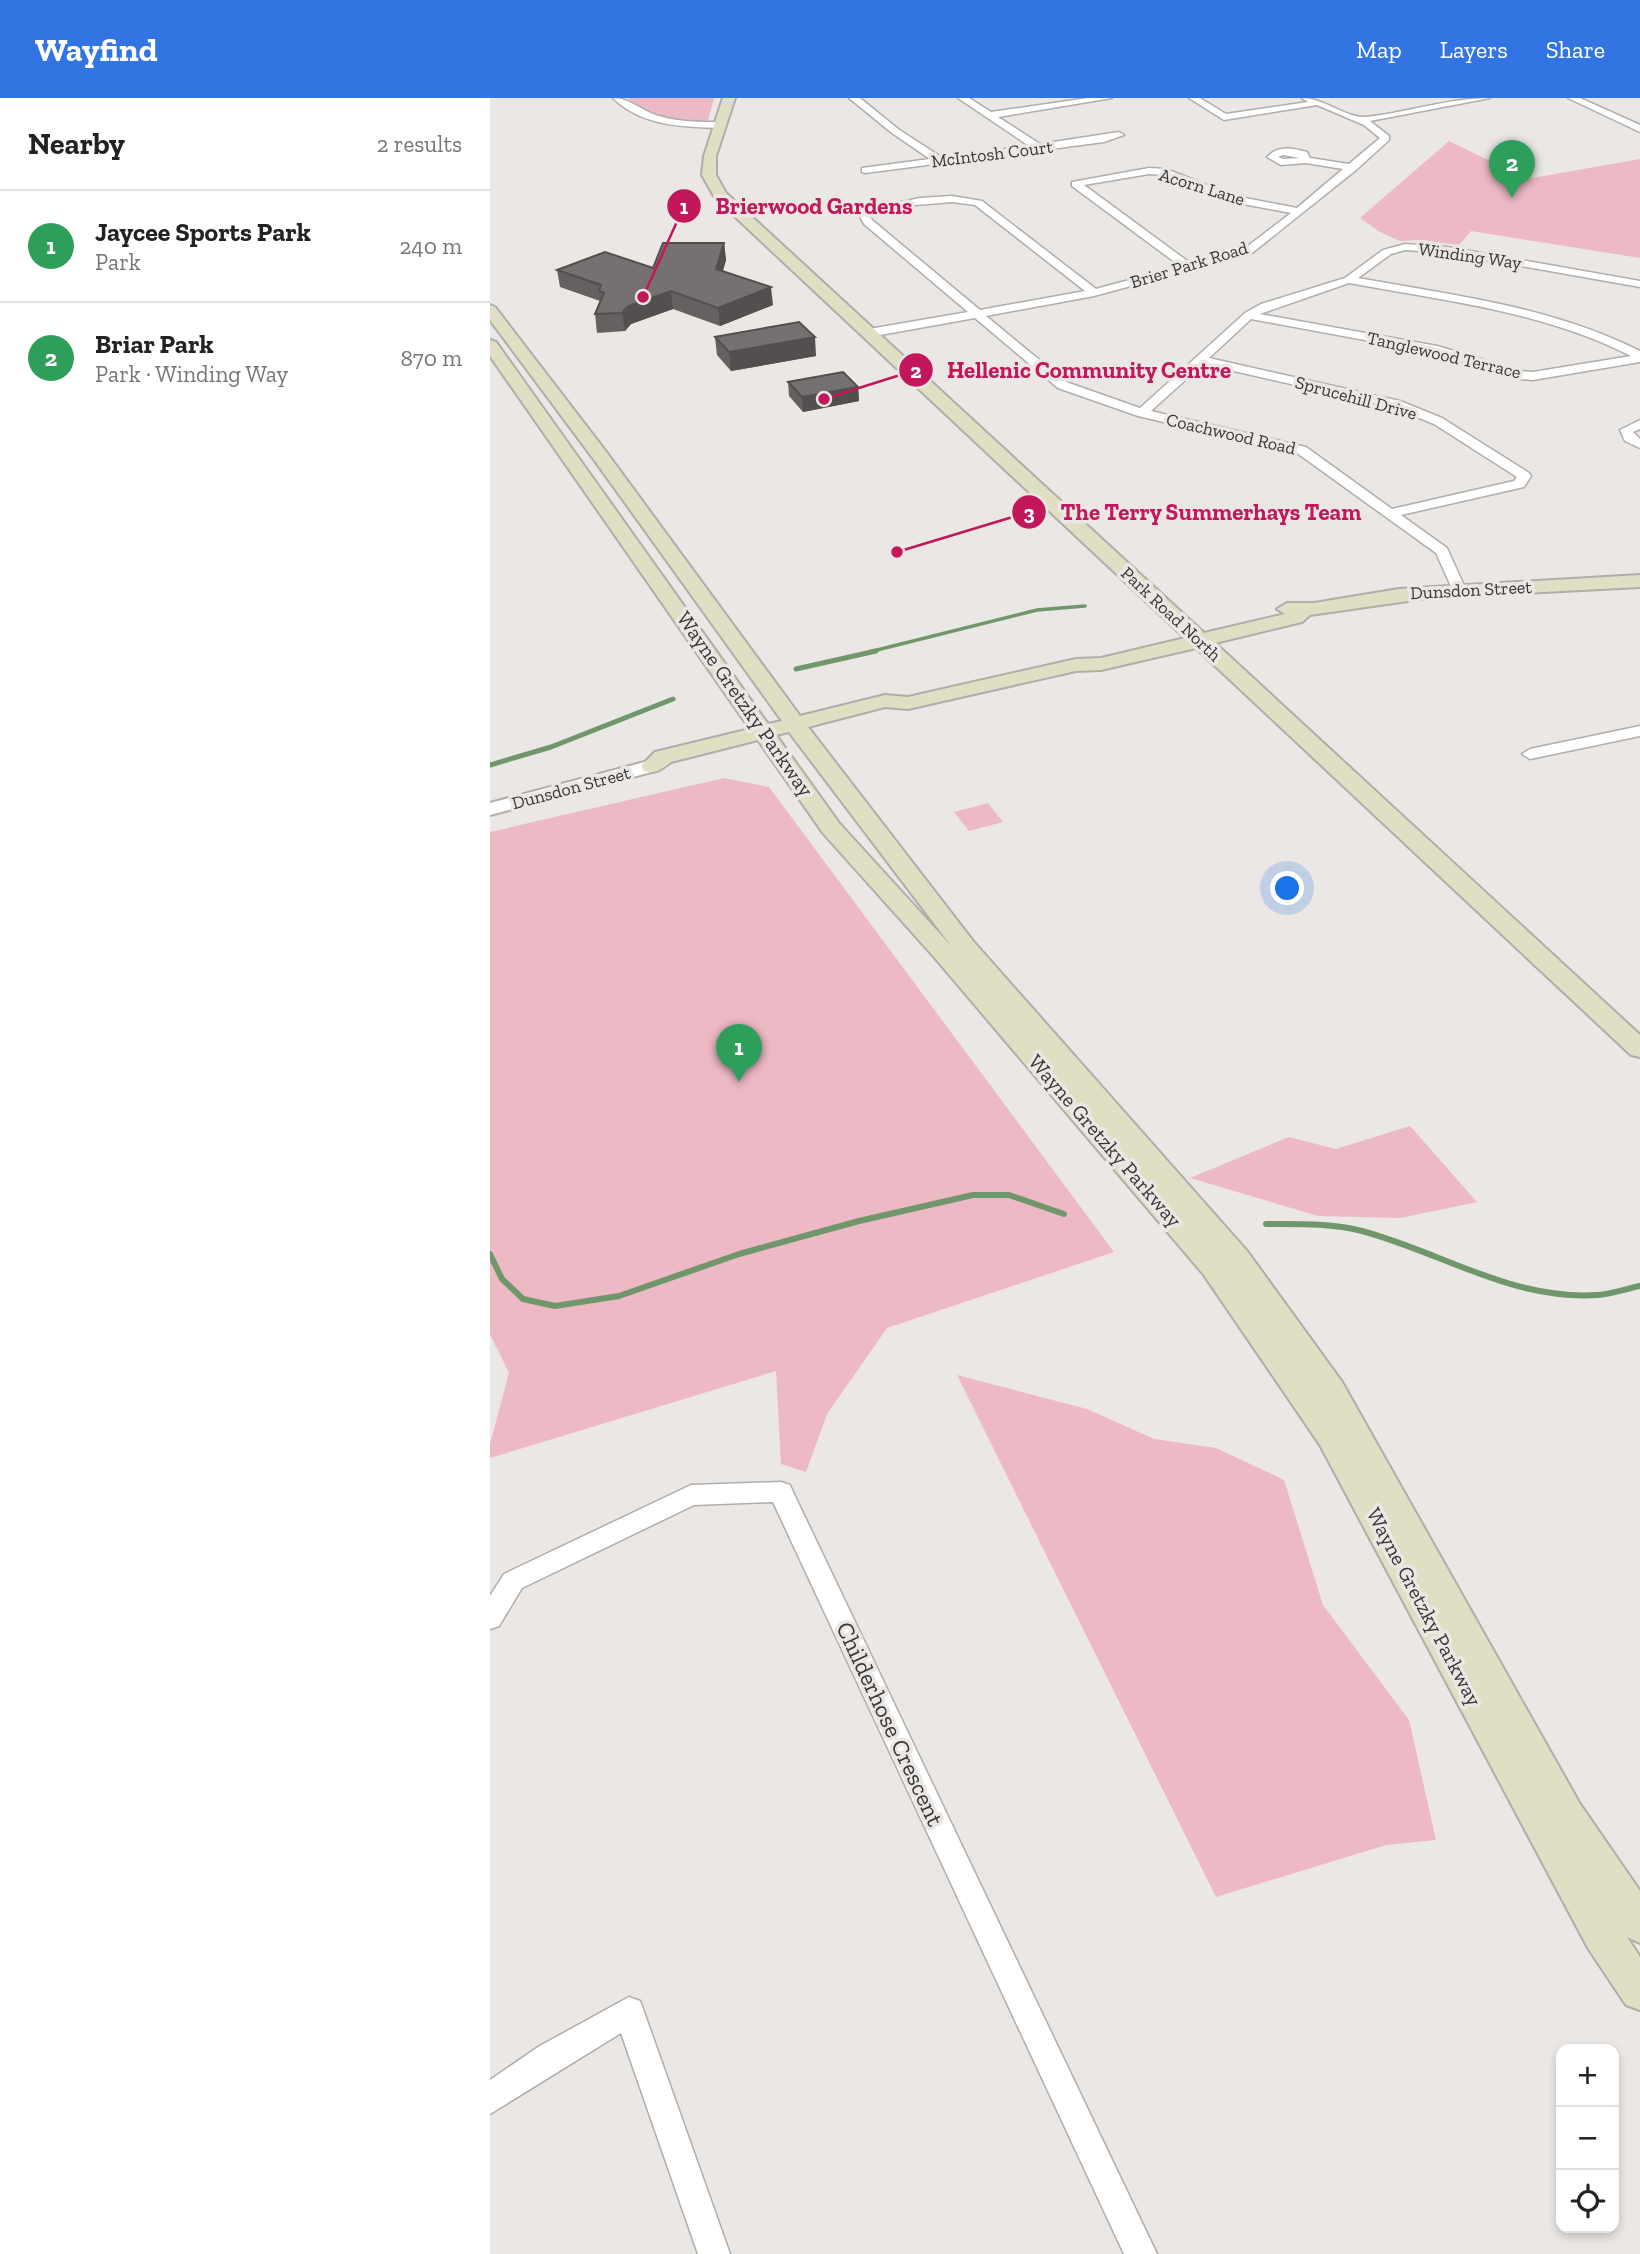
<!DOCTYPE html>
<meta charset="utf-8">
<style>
body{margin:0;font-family:"Zilla Slab",serif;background:#f6f6f6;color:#222}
.controls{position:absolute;right:21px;bottom:21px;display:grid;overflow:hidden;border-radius:14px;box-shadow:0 4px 10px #0003}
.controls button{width:63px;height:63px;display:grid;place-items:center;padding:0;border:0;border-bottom:2px solid #e0e0e0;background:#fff;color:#222;font:35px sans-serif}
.you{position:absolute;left:798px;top:791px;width:24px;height:24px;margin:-18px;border:5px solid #fff;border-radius:50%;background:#1a73e8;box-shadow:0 0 0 10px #1a73e833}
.badge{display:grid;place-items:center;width:46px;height:46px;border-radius:50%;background:#3275e2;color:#fff;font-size:23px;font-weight:700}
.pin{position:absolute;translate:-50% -58px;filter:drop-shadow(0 2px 4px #0008)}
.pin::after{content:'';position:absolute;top:37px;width:24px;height:21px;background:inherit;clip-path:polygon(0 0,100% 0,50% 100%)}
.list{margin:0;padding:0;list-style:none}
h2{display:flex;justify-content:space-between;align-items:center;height:91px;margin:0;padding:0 28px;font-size:30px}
h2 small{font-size:23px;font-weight:400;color:#767676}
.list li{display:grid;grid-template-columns:46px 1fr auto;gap:21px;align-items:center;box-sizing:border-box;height:112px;padding:0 28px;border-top:2px solid #e0e0e0}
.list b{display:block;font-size:26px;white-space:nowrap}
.list p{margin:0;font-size:23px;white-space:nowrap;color:#767676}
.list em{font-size:23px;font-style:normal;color:#767676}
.icon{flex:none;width:38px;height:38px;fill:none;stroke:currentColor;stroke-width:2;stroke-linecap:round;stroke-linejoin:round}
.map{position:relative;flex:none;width:1150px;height:2156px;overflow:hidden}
header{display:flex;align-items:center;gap:42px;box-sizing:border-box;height:98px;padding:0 35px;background:#3275e2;color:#fff}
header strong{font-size:33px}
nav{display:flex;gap:38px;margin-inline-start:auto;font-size:24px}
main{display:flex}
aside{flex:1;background:#fff}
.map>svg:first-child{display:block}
</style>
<header>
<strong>Wayfind</strong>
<nav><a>Map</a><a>Layers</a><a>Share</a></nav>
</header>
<main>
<aside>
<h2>Nearby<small>2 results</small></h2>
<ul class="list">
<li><span class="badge" style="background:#2e9e5b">1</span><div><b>Jaycee Sports Park</b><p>Park</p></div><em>240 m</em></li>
<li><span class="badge" style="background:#2e9e5b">2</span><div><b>Briar Park</b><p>Park · Winding Way</p></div><em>870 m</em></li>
</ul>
</aside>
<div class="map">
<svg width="1150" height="2156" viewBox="0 0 1150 2156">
<rect width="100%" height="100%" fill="#eae7e4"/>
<path fill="#ecb9c4" d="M138,0H224L218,22L188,23L156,16Z
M959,43L1037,81L1150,61V160L981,133L969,147L930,142L910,143L890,134L870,120Z
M234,680L279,689L624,1154L397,1230L337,1316L316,1374L291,1366L286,1273L0,1360V1346L19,1275L0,1236V734Z
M498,705L513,724L479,733L464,714Z
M920,1028L987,1104L910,1120L828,1118L700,1080L799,1039L846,1051Z
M467,1277L597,1311L664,1341L726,1350L794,1382L833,1507L919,1622L946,1742L896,1747L726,1799Z"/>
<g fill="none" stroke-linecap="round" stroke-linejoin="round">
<path stroke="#70976b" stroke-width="3.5" d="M379,554L547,512L595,508"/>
<path stroke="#70976b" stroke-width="5" d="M306,571L386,553
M0,667L61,649L183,601"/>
<path stroke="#70976b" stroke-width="6" d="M776,1126C808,1126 841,1125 872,1133C951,1154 1023,1203 1108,1197C1122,1196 1136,1191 1150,1188
M0,1156L12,1181L33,1201L65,1208L129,1198L249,1156L369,1123L483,1097H519L574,1116"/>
<g stroke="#b0adaa" stroke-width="3">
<path id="minor" d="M123,0C140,0 153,14 169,18C189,24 210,24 230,24L235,27L230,30C193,29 151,28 123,0Z
M359,0H370L408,31L451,59L539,48L468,0H479L501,14L598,0H622L508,19L550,46L629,34L634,37L614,44L375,75L372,74V70L440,61L402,35Z
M699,0H710L736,16L818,4L812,0C834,0 856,20 875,19C917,15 957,0 1000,0L880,23L899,38V42L866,72L762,155L604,198L496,218L576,284L650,310L755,215L771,206L855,180L893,152L915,146L957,149L1150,183V189L957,155L915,152L901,156L868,180C967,198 1059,208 1150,253V264L1043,282L1030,281L945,255L761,221L719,260L910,303L952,320L1039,375L1041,378L1034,389L911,417L957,450L976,492L974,495H964L946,455L807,355L648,318L568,290L485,220L379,239L373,235L379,231L478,214L374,126L368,115L369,113L430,100L462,98L492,103L606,191L690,168L582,88V84L659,70L676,71L745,98L807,110L853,71L816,65L791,67L777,59C788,47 803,50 817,54L820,60L859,66L890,40L874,27L827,7L734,22ZM793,57L810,60L793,61L788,59ZM659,76L674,77L738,103L801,115L754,151L700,165L594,87ZM462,104L485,107L595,193L490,212L382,122L379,116L414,108ZM859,185C956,203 1052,213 1141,258L1043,274L1031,273L947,248L770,216ZM713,266L902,309L944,326L1027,379L1024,383L902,411L816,349L661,313Z
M1078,0H1090L1150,27V34Z
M1150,322V331L1143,334L1150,341V350L1135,343L1130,332Z
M1150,628V638L1040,661L1032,656L1040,651Z
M291,1384L300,1387L303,1394L667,2156H634L283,1404L204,1407L32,1490L9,1528L0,1531V1498L14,1476L201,1387Z
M139,1899L150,1903L154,1914L240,2156H208L131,1935L0,2016V1982L48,1949Z"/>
</g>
<g stroke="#b0adaa" stroke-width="4">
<path id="tertiary" d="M162,662L172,668L169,672L0,717V705Z"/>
</g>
<g stroke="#b0adaa" stroke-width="4">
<path id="secondary" d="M233,0H245L226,58V77L236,95L714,535L795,516L787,511L797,505H824L909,491L1150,477V489L939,500L820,517L812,524L725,545L1150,937V959L1141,957L706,550L611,572L586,573L418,611L395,609L318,629L483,843L757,1153L852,1284L1090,1706L1150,1793V1845L1137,1839L1150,1859V1912L1136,1907L1098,1850L830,1347L714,1177L445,860L333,735L268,642L181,664C172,671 166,676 154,673L151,668L165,654L260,631L0,258V242L6,244L278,626L292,623L105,363L0,222V207L5,209L117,355L310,618L395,597L418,599L586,561L611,560L695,540L225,100L212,77L214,58ZM299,634L462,849L349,725L286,637Z"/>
</g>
<use href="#minor" fill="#fff" fill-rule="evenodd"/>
<use href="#tertiary" fill="#fff" fill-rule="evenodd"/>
<use href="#secondary" fill="#e0dfc3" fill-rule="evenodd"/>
</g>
<path fill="#656160" d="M234,145L236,162L233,173L283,207L230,228L183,211L141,226L135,233L107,235L105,216L110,203L70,189L67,172L163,170Z
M225,239L326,258L241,273L227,257Z
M298,284L368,289L369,303L313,314L299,298Z"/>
<path fill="#524f4e" d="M234,145L236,162L228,188L226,171Z
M281,189L283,207L230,228L228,210Z
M181,193L183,211L141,226L135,233L132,215L138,208Z
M325,239L326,258L241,273L239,254Z
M368,289L369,303L313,314L312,299Z"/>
<path fill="#757170" stroke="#524f4e" stroke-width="2" d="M173,145H234L226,171L281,189L228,210L181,193L138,208L132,215L105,216L114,195L109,193L111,187L67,172L115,154L163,170Z
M309,224L325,239L239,254L225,239Z
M353,274L368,289L312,299L298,284Z"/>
<g text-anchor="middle" stroke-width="7" stroke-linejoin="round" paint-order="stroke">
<g font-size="18" fill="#383736" stroke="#eae7e4">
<text transform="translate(502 56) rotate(-7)" y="6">McIntosh Court</text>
<text transform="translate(712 89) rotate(17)" y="6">Acorn Lane</text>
<text transform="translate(980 158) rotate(8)" y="6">Winding Way</text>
<text transform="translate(699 167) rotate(-17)" y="6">Brier Park Road</text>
<text transform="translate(954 257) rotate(13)" y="6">Tanglewood Terrace</text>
<text transform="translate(866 300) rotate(15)" y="6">Sprucehill Drive</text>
<text transform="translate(741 336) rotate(13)" y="6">Coachwood Road</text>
<text transform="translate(981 492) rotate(-3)" y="6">Dunsdon Street</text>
<text transform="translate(681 516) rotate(43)" y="6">Park Road North</text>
<text transform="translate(81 690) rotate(-15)" y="6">Dunsdon Street</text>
</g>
<g font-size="21" fill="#383736" stroke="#eae7e4">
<text transform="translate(255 606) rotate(55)" y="7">Wayne Gretzky Parkway</text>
<text transform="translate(615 1043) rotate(49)" y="7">Wayne Gretzky Parkway</text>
<text transform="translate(934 1509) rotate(62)" y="7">Wayne Gretzky Parkway</text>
</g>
<g font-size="24" fill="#383736" stroke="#eae7e4">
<text transform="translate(400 1626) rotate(65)" y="8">Childerhose Crescent</text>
</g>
</g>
<path fill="none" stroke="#c2185b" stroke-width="2.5" d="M153 199L194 108M334 301L426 272M407 454L539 414"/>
<g fill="#c2185b" stroke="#eae7e4" stroke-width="2.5">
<circle cx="153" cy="199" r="7"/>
<circle cx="334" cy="301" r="7"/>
<circle cx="407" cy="454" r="7"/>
<circle cx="194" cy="108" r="18"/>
<circle cx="426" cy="272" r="18"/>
<circle cx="539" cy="414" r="18"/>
</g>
<g font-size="21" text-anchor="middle" font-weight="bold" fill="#fff">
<text x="194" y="116">1</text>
<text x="426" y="280">2</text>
<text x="539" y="422">3</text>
</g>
<g font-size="23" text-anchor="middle" font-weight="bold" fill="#c2185b" stroke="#eae7e4" stroke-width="7" stroke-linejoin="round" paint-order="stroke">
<text x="324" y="116">Brierwood Gardens</text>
<text x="599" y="280">Hellenic Community Centre</text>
<text x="721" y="422">The Terry Summerhays Team</text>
</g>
</svg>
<div class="controls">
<button>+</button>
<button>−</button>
<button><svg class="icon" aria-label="locate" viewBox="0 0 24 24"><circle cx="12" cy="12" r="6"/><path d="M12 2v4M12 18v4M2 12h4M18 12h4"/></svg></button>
</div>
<div class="you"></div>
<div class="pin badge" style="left:249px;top:984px;background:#2e9e5b">1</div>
<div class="pin badge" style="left:1022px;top:100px;background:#2e9e5b">2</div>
</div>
</main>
